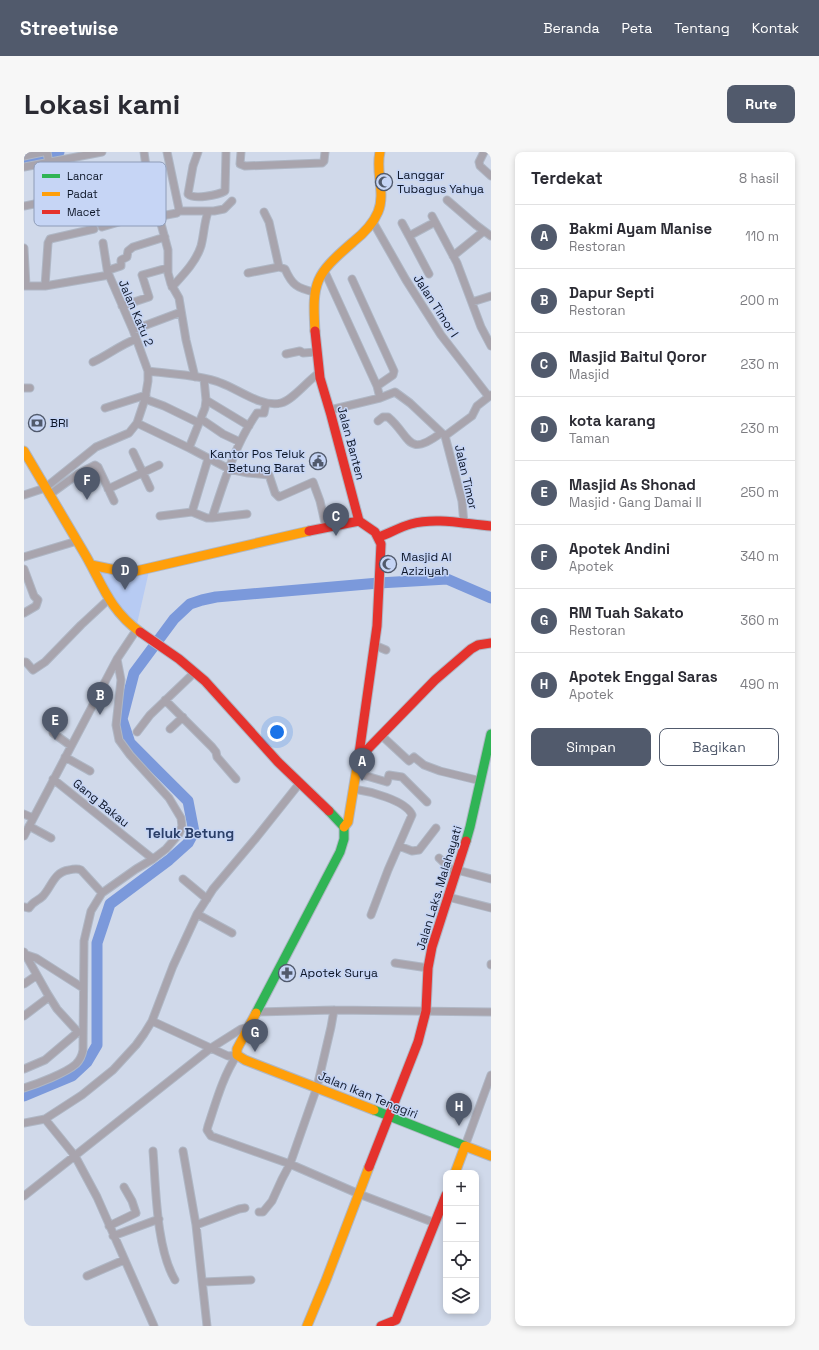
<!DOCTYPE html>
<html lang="id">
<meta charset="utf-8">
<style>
body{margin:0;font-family:"Space Grotesk",sans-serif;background:#f7f7f7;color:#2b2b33}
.controls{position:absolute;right:12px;bottom:12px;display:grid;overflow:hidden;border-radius:8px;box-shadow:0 2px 6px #0003}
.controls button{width:36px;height:36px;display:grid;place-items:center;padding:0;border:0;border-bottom:1px solid #e1e1e2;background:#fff;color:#2b2b33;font:20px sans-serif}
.you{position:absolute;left:253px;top:580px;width:14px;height:14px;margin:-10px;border:3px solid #fff;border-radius:50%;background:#1a73e8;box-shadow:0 0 0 6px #1a73e833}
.badge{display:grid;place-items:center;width:26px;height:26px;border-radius:50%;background:#515a6c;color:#fff;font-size:13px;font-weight:700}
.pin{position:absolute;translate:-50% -33px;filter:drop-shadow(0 1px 2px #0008)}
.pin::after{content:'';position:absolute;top:21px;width:14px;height:12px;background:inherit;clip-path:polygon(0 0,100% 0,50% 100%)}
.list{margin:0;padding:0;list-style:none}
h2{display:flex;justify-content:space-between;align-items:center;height:52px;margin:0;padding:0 16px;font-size:17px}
h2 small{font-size:13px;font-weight:400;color:#7c7c81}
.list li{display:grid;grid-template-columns:26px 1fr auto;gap:12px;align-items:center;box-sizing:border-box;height:64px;padding:0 16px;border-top:1px solid #e1e1e2}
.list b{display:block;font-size:15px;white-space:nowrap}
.list p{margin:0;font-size:13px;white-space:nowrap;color:#7c7c81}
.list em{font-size:13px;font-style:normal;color:#7c7c81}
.actions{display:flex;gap:8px;padding:12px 16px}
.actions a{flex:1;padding:9px 0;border:1px solid #515a6c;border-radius:8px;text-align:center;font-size:14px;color:#515a6c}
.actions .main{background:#515a6c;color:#fff}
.icon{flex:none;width:22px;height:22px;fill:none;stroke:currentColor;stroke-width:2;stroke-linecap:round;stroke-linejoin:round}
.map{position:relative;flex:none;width:467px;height:1174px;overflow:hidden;border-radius:8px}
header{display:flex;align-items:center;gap:24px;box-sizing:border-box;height:56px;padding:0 20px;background:#515a6c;color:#fff}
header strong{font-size:19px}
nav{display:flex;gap:22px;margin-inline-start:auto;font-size:14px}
.intro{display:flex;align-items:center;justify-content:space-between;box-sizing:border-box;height:96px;padding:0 24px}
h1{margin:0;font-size:28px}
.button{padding:10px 18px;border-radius:8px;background:#515a6c;color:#fff;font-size:14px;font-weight:700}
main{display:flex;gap:24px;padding:0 24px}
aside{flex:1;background:#fff;border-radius:8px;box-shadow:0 2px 6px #0003}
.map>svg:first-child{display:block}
</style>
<header>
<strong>Streetwise</strong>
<nav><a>Beranda</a><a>Peta</a><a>Tentang</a><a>Kontak</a></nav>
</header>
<div class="intro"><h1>Lokasi kami</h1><a class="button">Rute</a></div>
<main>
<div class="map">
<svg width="467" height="1174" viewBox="0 0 467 1174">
<rect width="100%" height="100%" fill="#d0d9ea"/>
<path fill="#b7cbf3" d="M70,418L125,419L113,472L106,468Z"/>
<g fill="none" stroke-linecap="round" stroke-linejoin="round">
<path stroke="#7b99db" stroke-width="11" d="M0,8L35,0
M0,944L48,924L63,910L73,893V791L86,752L145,708L164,691L170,680L164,649L106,591L98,567L110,521L150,467L166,452L178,448L192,445L355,431L423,427L467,446"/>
<g stroke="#afb7c5" stroke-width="9">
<path id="street" d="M23,0L31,48
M143,0L155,57L153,61L137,64L136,68L144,98V121L147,132L155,146L162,188L171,225
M174,0L169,14L164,42C170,48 194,43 201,39L202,0
M217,0L216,12L221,14L298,11L300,9L301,0
M460,0L455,10L456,14L467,24
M0,4L19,0
M0,15L78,0
M423,48L452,73L467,84
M0,54L124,29L120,0
M154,59H190L200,57L208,49
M240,60L245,70L255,115L261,117C268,133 273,136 290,140
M408,64L433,111L457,175L467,194
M349,70L382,128L417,183L465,245
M378,71L385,84
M78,75L122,62C130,52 127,40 124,29
M79,91L84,123
M0,96L2,134
M429,104L460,79
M300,118L353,234L356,246
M224,121L255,115
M405,122L385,84L411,70
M84,123L85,118L97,114V108L103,105L104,99L109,95L141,85
M328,127L370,219L369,223L353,234
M0,134H21L85,123L109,178L124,219V229L121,247L113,271L105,281L72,295L21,336L0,343
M21,134L24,91L26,87L70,77
M148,135C159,123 172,110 177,94C180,83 180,71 184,60
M448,150L467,144
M98,154L125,145L118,123L143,116
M109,178L157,160
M262,202L276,199L279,201L292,200
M69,210C84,203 96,193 112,187
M124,219C145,222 179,223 197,231C214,237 238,256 257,251C269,248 284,228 295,221
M0,236H6
M121,247L140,254L175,271
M182,248L225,274
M81,256L122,243
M306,258L356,246L371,240L386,251L421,284
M177,267L199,282L216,290
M354,269L359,265H364C387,284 382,307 417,281
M113,271L165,296L205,317L224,321L245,323L251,341L255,345L289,330L296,349L302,375
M421,284L438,349L440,372
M421,284L448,264L453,254L467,243
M165,296L181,256L182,248L180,227
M109,300L126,336
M84,337L135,313
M25,343L54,322L71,313L74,315L90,349
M168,360L183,366H188L223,362
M168,360L184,307
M136,364L168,360
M188,366C200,330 211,292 233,261H240L242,251
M0,405L53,389
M0,417L10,444L14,448L12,454L0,461
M350,493L362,498
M0,510H2L9,518L21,510L57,473L85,447
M141,548L188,595L192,600L193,605L212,627
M146,577L159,565
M113,580L126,563L171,520
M29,581L47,594
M358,584L385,609L390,605L400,613L416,619L457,629
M41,605L66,619
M332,621L363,630L365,623L378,625L403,650
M29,627L129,707
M330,637C344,639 382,648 388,663L364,718L347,763
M0,662L9,666
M5,674L27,686
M0,684L93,507L113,477
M375,694L388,699L395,698L412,676
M415,706L432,722
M433,718L467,727
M159,727L183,747
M424,745L467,756
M0,755L5,756C9,749 14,749 19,744C28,734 30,720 45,718C49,717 53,716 57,718L78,741
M173,762L208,781
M0,800L23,841L33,857L54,880H59
M3,803L12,806L59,836
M371,811L404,816
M467,812V813
M0,832L13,823
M233,860L310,858L467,860
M0,864L25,845
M128,869L204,904L213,903
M213,903C199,924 192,950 184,974L183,978L187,984L266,1012L335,1042L411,1071
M0,917L21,908L54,880
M0,936C13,932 42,921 52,912C56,908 58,904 59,898L60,789L67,759L78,741L112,717L129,707L142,697L155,682L158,674L157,666L145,646L106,603L95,588L92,573L97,528L93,507
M21,967L51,1004L73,1045L130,1174
M0,971L21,967L58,943L89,918L112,893L120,882L128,869L149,814L173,762L189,737L232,686L275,632
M441,994L467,923
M129,999C132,1036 132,1096 151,1128
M159,999L172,1073L183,1174
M0,1044L187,896L217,877L225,875
M235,1060H239L248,1049L258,1027L266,1012L293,935L307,875L310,858
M172,1073L215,1057L221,1056
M85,1074L112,1061L108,1049L100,1035
M89,1084L135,1067
M63,1124L100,1108
M179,1130L227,1128"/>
</g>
<g stroke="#afb7c5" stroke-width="11">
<path id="fast" d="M442,689L446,675L467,582
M232,861L316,700L320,687V675L305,659
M350,958L441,994"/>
</g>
<g stroke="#afb7c5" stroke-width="11">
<path id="slow" d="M291,179C288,129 291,123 329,90C339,82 349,72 354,60C362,41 351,20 356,0
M0,299C21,334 41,369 62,404C79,434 86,458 116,480
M67,413L101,420H108L285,379
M320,675L324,670L334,609
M232,861L213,897V903L221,908L350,958
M431,1021L441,994L467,1004
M283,1174L302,1128L345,1015"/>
</g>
<g stroke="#afb7c5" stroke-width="11">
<path id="jam" d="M291,179L296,226L307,263L335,369
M285,379L335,369L351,380L357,392L353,474L334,609
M355,385C366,381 376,375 387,372C412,365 441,372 467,374
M116,480L155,507L181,529L254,610L305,659
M334,607L411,528L447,497L454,493L467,491
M345,1015L394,890L402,859L404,816L408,795L442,689
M357,1174L372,1168L422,1043"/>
</g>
<use href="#street" stroke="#a8a4ad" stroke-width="7"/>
<use href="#fast" stroke="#30b455" stroke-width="9"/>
<use href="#slow" stroke="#ff9f0a" stroke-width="9"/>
<use href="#jam" stroke="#e5322d" stroke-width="9"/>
</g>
<defs>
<g id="mosque-ring" transform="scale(0.9)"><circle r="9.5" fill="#c6d5f5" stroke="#515a6c" stroke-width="1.5"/><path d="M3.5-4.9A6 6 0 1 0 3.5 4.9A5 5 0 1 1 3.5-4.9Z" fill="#515a6c"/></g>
<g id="bank-ring" transform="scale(0.9)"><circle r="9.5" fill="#c6d5f5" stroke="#515a6c" stroke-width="1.5"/><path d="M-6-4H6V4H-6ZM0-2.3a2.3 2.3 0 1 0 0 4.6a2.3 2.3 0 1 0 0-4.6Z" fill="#515a6c"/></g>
<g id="civic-ring" transform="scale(0.9)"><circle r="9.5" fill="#c6d5f5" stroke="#515a6c" stroke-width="1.5"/><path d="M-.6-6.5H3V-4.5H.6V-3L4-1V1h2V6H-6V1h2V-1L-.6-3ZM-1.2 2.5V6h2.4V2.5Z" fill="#515a6c"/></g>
<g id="pharmacy-ring" transform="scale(0.9)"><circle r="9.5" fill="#c6d5f5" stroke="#515a6c" stroke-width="1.5"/><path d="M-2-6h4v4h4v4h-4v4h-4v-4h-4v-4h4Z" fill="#515a6c"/></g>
</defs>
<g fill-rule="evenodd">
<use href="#mosque-ring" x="360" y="30"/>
<use href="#bank-ring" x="13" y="271"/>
<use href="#civic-ring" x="294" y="309"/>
<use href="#mosque-ring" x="364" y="412"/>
<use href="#pharmacy-ring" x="263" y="821"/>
</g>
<g text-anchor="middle" stroke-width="3" stroke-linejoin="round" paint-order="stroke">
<g font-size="12" fill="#0d1628" stroke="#c6d5f5" text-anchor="start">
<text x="373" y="27">Langgar<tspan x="373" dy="14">Tubagus Yahya</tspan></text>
<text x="26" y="275">BRI</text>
<text x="281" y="306" text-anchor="end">Kantor Pos Teluk<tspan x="281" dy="14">Betung Barat</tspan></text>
<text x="377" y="409">Masjid Al<tspan x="377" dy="14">Aziziyah</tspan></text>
<text x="276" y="825">Apotek Surya</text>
</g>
<g font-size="12" fill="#0d1628" stroke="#c6d5f5">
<text transform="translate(412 154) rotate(57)" y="4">Jalan Timor I</text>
<text transform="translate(112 161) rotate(67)" y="4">Jalan Katu 2</text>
<text transform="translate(327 291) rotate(75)" y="4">Jalan Banten</text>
<text transform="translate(442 325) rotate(77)" y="4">Jalan Timor</text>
<text transform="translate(77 651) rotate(39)" y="4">Gang Bakau</text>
<text transform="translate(415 736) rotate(-73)" y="4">Jalan Laks. Malahayati</text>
<text transform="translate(344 943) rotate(22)" y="4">Jalan Ikan Tenggiri</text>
</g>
<g font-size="14" font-weight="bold" fill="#2b3f69" stroke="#c6d5f5">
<text x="166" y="686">Teluk Betung</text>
</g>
</g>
<rect x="10" y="10" width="132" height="64" rx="6" fill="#c6d5f5" stroke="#8e9cb8" stroke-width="1"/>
<rect x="18" y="22" width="18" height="4" fill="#30b455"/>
<rect x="18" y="40" width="18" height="4" fill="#ff9f0a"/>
<rect x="18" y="58" width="18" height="4" fill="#e5322d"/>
<g font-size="11" fill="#0d1628">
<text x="43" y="28">Lancar</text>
<text x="43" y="46">Padat</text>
<text x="43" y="64">Macet</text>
</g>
</svg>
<div class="controls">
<button>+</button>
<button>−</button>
<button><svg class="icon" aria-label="locate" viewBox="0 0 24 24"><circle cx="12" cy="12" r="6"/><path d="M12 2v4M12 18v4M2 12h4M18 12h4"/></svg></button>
<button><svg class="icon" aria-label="layers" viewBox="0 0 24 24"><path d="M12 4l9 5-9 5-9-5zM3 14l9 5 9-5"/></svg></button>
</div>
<div class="you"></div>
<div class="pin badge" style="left:338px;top:629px">A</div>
<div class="pin badge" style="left:76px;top:563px">B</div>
<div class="pin badge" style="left:312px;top:384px">C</div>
<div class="pin badge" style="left:101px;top:438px">D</div>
<div class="pin badge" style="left:31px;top:588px">E</div>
<div class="pin badge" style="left:63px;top:348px">F</div>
<div class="pin badge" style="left:231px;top:900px">G</div>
<div class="pin badge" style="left:435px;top:974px">H</div>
</div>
<aside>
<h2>Terdekat<small>8 hasil</small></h2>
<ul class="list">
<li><span class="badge">A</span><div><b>Bakmi Ayam Manise</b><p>Restoran</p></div><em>110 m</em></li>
<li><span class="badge">B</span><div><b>Dapur Septi</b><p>Restoran</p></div><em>200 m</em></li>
<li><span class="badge">C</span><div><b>Masjid Baitul Qoror</b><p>Masjid</p></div><em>230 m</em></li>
<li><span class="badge">D</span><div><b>kota karang</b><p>Taman</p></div><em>230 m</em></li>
<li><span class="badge">E</span><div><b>Masjid As Shonad</b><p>Masjid · Gang Damai II</p></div><em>250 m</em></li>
<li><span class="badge">F</span><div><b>Apotek Andini</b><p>Apotek</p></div><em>340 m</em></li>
<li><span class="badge">G</span><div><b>RM Tuah Sakato</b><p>Restoran</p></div><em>360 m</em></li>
<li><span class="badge">H</span><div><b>Apotek Enggal Saras</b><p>Apotek</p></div><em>490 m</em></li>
</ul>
<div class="actions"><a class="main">Simpan</a><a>Bagikan</a></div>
</aside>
</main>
